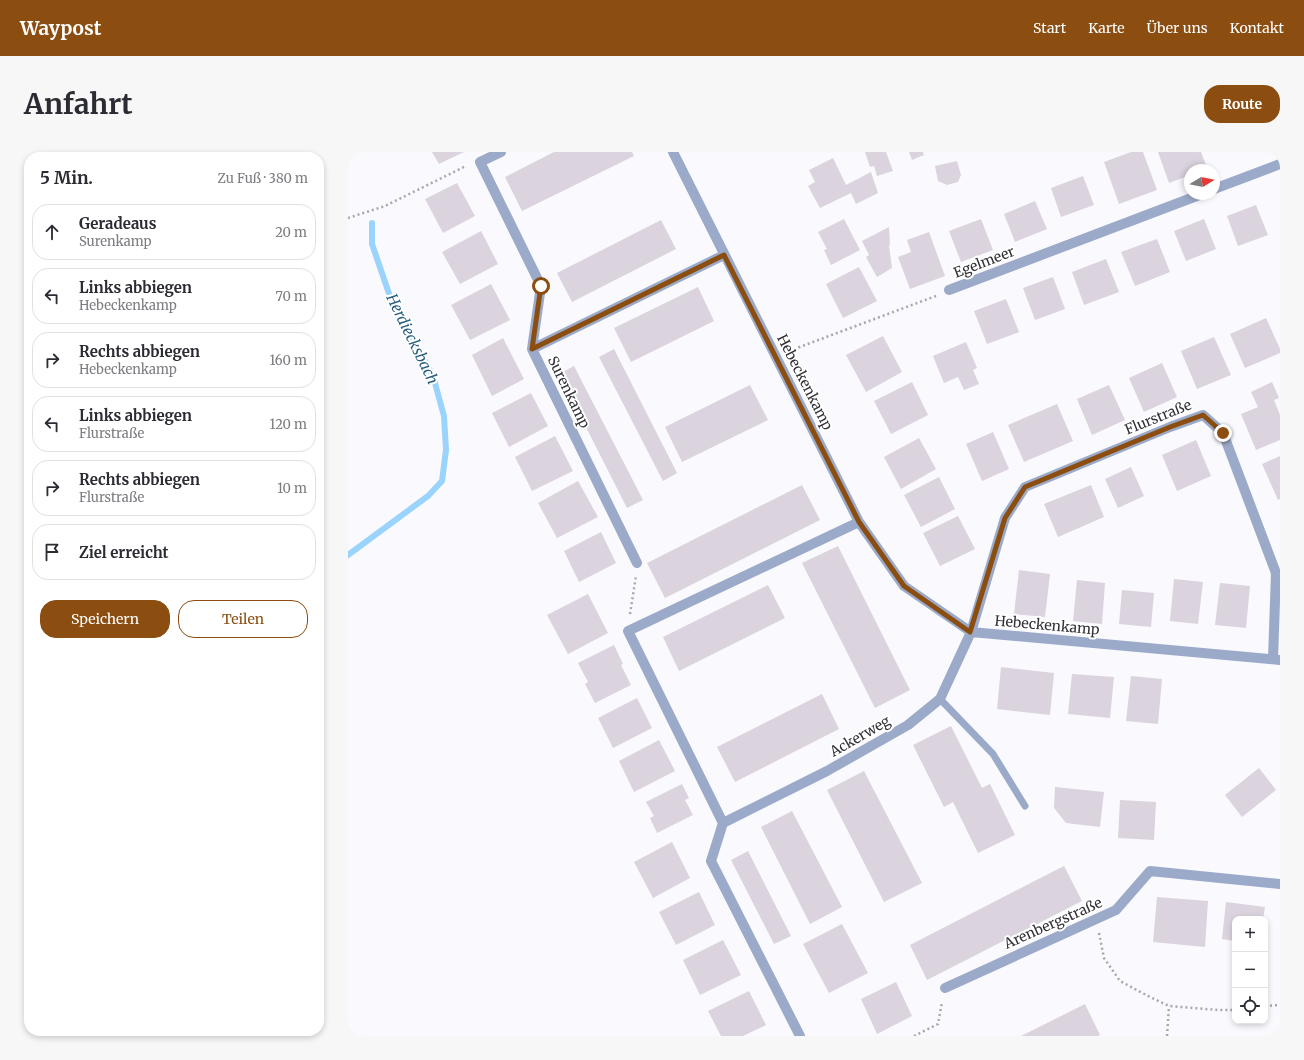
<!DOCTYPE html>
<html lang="de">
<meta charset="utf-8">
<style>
body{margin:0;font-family:Merriweather,serif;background:#f7f7f7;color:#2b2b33}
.controls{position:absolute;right:12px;bottom:12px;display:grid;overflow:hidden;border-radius:8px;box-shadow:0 2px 6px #0003}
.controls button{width:36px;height:36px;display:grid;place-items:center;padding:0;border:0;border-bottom:1px solid #e1e1e2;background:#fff;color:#2b2b33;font:20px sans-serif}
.compass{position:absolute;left:836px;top:12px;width:36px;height:36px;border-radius:50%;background:#fff;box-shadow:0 2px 6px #0003;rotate:80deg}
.stop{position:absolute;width:12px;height:12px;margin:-9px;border:3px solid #8b4d10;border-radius:50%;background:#fff}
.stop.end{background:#8b4d10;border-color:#fff;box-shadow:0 1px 4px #0008}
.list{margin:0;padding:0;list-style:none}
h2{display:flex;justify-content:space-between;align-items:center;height:52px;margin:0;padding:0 16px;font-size:17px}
h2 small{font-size:13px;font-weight:400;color:#7c7c81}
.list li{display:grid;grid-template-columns:26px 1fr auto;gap:12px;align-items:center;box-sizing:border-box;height:56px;margin:0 8px 8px;padding:0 8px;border:1px solid #e1e1e2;border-radius:16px}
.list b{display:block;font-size:15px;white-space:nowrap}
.list p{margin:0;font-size:13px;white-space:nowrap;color:#7c7c81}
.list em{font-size:13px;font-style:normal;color:#7c7c81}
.actions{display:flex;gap:8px;padding:12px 16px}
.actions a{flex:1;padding:9px 0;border:1px solid #8b4d10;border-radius:16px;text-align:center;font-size:14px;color:#8b4d10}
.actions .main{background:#8b4d10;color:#fff}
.icon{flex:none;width:22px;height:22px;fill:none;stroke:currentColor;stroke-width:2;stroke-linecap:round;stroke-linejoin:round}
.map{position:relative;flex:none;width:932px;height:884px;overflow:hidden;border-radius:16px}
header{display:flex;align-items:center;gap:24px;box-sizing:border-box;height:56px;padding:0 20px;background:#8b4d10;color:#fff}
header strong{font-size:19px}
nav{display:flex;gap:22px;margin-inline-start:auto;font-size:14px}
.intro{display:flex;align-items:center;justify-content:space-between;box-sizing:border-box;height:96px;padding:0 24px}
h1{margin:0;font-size:28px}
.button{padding:10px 18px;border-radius:16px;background:#8b4d10;color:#fff;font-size:14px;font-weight:700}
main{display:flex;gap:24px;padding:0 24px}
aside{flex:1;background:#fff;border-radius:16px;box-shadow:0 2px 6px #0003}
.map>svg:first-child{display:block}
</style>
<header>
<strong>Waypost</strong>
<nav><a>Start</a><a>Karte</a><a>Über uns</a><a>Kontakt</a></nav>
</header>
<div class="intro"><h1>Anfahrt</h1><a class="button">Route</a></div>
<main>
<aside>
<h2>5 Min.<small>Zu Fuß · 380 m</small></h2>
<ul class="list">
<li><svg class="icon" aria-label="ahead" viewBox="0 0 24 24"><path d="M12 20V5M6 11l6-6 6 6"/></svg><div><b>Geradeaus</b><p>Surenkamp</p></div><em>20 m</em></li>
<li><svg class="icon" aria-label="left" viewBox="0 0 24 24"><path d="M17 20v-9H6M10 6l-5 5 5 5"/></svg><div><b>Links abbiegen</b><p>Hebeckenkamp</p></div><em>70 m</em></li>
<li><svg class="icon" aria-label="right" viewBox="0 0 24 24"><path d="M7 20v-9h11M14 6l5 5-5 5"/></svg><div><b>Rechts abbiegen</b><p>Hebeckenkamp</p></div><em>160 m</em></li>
<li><svg class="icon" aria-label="left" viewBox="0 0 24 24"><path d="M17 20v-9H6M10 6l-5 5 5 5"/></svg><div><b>Links abbiegen</b><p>Flurstraße</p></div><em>120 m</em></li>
<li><svg class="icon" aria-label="right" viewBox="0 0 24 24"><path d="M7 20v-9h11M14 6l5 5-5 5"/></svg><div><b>Rechts abbiegen</b><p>Flurstraße</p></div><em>10 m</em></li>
<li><svg class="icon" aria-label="arrive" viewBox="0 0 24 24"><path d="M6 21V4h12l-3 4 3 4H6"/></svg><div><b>Ziel erreicht</b></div></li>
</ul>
<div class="actions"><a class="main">Speichern</a><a>Teilen</a></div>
</aside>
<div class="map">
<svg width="932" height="884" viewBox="0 0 932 884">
<rect width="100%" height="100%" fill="#f9f9fe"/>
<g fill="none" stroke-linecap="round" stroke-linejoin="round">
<path stroke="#9ad4fd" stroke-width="6" d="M0,403L80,344L94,329L98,298L96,264L85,224L68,193L47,159L24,92V71"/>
</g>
<path fill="#dbd3de" d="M84,0H116L91,12Z
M206,0H284L286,4L174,59L157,25Z
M517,0H538L545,19L529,24L526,14L522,15Z
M561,0H575L576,3L564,8Z
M783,0H795L809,38L771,52L756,10Z
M810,0H853L859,16L855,18H842V23L821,31Z
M485,6L498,33L523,20L530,41L508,52L503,41L472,56L460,34L467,30L461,18Z
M609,9L613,23L610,30L599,33L590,29L587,14Z
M735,24L746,53L713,65L703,36Z
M109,31L127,64L95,81L77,47Z
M687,49L699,77L667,90L656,62Z
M908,53L920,83L890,94L879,64Z
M496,67L512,98L483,113L476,98L479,97L470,80Z
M633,67L645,98L613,110L601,79Z
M856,67L868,97L838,109L826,79Z
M313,68L328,97L224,150L209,121Z
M541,75L542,93H541L544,116L529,125L518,105L521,103L514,89Z
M133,79L150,112L112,132L94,100Z
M581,80L597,124L562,137L550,105L563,100L559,88Z
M809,87L822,120L787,134L773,100Z
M758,107L771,140L736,153L724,120Z
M511,115L529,149L495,166L478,132Z
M705,125L717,157L687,168L675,136Z
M143,132L162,168L122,188L103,153Z
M350,135L366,169L283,210L266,176Z
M658,147L671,180L639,192L626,159Z
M918,166L932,197V201L897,216L882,182Z
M535,184L554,220L518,240L498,203Z
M866,185L883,223L849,237L833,199Z
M155,186L176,227L144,244L124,203Z
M618,190L629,216L625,218L631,232L616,238L610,225L596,231L585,204Z
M266,197L329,321L315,329L251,205Z
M814,211L829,245L796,260L781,226Z
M226,214L295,348L279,356L211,222Z
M564,230L580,263L543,282L526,249Z
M924,230L931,246L926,248L932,263V288L908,298L893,262L910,255L903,240Z
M402,233L420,268L334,310L317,275Z
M761,233L777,268L744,283L729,247Z
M183,241L200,274L161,295L144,261Z
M709,252L725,289L676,310L660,273Z
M645,280L661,317L634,329L618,292Z
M207,284L225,319L184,339L167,305Z
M571,286L588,317L553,337L536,305Z
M848,288L863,324L829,339L814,303Z
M932,304V347L930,348L914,312Z
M783,315L796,344L770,356L757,327Z
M591,325L607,357L573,375L556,343Z
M230,329L250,365L209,386L190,351Z
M454,333L472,368L317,446L299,411Z
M743,333L756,365L710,385L696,352Z
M610,364L627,397L592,414L575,381Z
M253,380L268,411L231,430L216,399Z
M490,394L562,538L527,556L454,411Z
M671,418L702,422L697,465L666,462Z
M826,427L855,430L850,472L822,469Z
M729,428L757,431L754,472L725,469Z
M872,431L902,434L898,476L867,473Z
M420,433L437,466L331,519L315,485Z
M774,438L806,441L803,475L771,472Z
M240,442L260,481L220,502L199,463Z
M266,493L275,512L273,513L283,533L247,551L237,532L240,530L230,511Z
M653,515L706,521L702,563L649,557Z
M724,522L766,525L762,566L720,562Z
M783,524L814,527L810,572L778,569Z
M474,542L491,577L387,630L369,595Z
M289,546L304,576L265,596L250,566Z
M603,574L634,636L642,632L667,683L630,701L605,650L596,655L565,593Z
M311,588L327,619L286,640L271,609Z
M911,616L928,638L894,665L877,643Z
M516,619L574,731L536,750L479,638Z
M334,632L341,646L337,648L345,663L309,681L302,666L306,664L298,650Z
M707,635L756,640L752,675L718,671L706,656Z
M772,648L808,650L806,688L770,686Z
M444,659L494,755L462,772L413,675Z
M324,690L342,726L305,746L286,710Z
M400,699L443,784L426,792L383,708Z
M716,714L734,749L579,828L562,793Z
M351,740L367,773L328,793L311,760Z
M809,745L860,749L857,795L805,790Z
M878,750L917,755L915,767H887V789L874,787Z
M494,772L520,821L481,841L455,792Z
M375,788L393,823L352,843L335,808Z
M548,830L564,864L529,882L513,847Z
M401,839L418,873L395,884H373L360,859Z
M737,852L752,883L750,884H673Z"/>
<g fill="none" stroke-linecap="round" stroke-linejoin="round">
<path stroke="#a7a7ac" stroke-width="2.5" stroke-dasharray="2 3" stroke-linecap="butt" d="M0,66L37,54L118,14
M441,199L588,144
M282,462L288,424
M751,781L756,806L772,829L800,844L821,854L870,858H887
M917,854L932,853
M566,884L590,872L594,850
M819,884L821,854"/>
<path stroke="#9baac8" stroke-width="7" d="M592,547L645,602L677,654"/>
<path stroke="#9baac8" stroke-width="10" d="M153,0L132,10L193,134L184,197L289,411
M325,0L511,370L556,434L623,480L932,508
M866,37L932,12
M601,138L854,42
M184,197L376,103
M375,671L280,479L511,370
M597,836L768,758L802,719L932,732
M452,884L363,709L375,671L479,619L560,573L592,547L623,480L657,366L677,335L822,275L855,263L875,281L928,421L925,507"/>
</g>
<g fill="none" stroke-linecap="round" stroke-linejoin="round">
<path stroke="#8b4d10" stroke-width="5" d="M193,134L184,197L376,103L511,370L556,434L622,480L657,366L677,335L822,275L855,263L875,281"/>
</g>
<g text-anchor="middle" stroke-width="4" stroke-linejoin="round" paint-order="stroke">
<g font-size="14" fill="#313136" stroke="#fff">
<text transform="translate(636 110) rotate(-21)" y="5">Egelmeer</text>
<text transform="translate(457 230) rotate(63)" y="5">Hebeckenkamp</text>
<text transform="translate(221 240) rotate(64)" y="5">Surenkamp</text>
<text transform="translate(810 265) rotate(-22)" y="5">Flurstraße</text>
<text transform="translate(699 473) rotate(5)" y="5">Hebeckenkamp</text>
<text transform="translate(512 584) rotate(-30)" y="5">Ackerweg</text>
<text transform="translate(705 771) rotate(-24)" y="5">Arenbergstraße</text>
</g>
<g font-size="15" font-style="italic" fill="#275d7f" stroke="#fff">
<text transform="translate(64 187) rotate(64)" y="5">Herdiecksbach</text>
</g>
</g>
</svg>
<div class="controls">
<button>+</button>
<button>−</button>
<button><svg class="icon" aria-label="locate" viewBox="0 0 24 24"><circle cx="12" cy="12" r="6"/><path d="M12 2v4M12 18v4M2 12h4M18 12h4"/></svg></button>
</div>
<svg class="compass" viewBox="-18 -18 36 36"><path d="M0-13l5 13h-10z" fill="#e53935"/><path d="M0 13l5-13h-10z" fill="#7c7c81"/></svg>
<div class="stop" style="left:193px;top:134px"></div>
<div class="stop end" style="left:875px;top:281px"></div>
</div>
</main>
